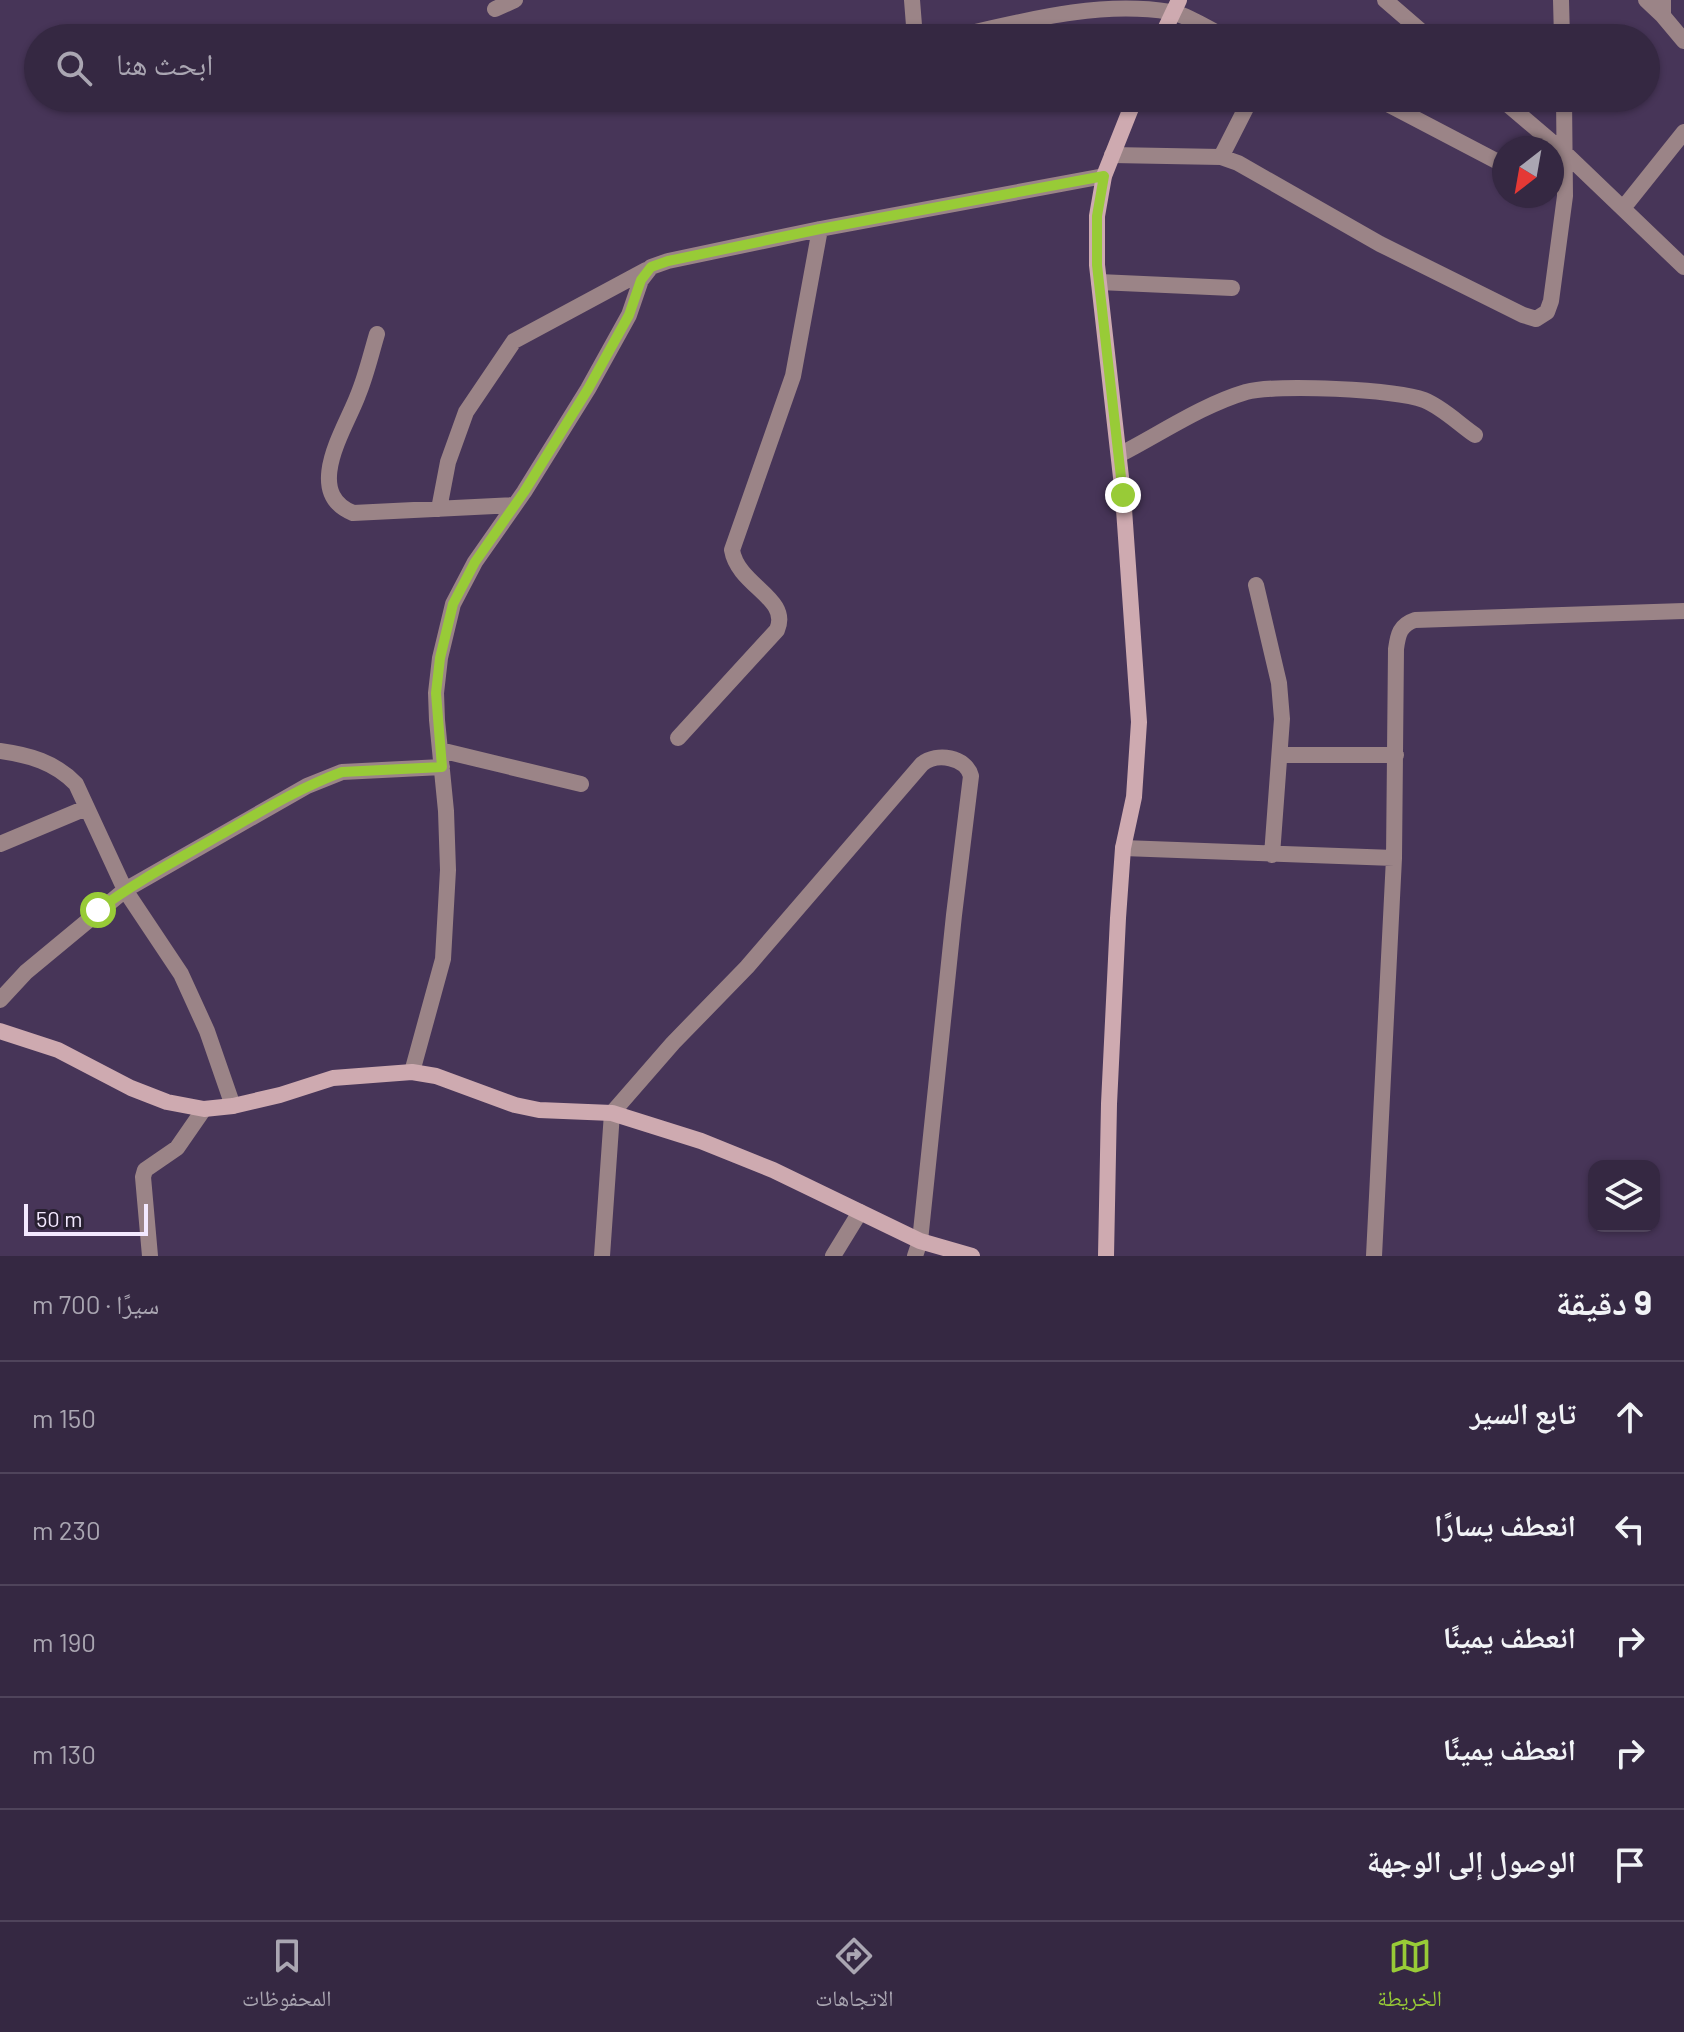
<!DOCTYPE html>
<html lang="ar">
<meta charset="utf-8">
<style>
body{margin:0;font-family:Barlow,"Noto Naskh Arabic",sans-serif;background:#40344d;color:#f1f3f6;direction:rtl}
.controls{position:absolute;right:24px;bottom:24px;display:grid;overflow:hidden;border-radius:16px;box-shadow:0 2px 6px #0004}
.controls button{width:72px;height:72px;display:grid;place-items:center;padding:0;border:0;border-bottom:2px solid #4f445b;background:#352842;color:#f1f3f6;font:40px sans-serif}
.compass{position:absolute;left:1492px;top:136px;width:72px;height:72px;border-radius:50%;background:#352842;box-shadow:0 2px 6px #0004;rotate:211deg}
.scale{position:absolute;left:24px;bottom:20px;width:124px;box-sizing:border-box;padding-left:8px;border:4px solid #f3e9ff;border-top:0;font-size:22px;line-height:28px;white-space:nowrap;color:#f3e9ff;-webkit-text-stroke:6px #292132;paint-order:stroke}
.stop{position:absolute;width:24px;height:24px;margin:-18px;border:6px solid #98cb37;border-radius:50%;background:#fff}
.stop.end{background:#98cb37;border-color:#fff;box-shadow:0 2px 8px #0008}
.list{margin:0;padding:0;list-style:none}
h2{display:flex;justify-content:space-between;align-items:center;height:104px;margin:0;padding:0 32px;font-size:34px}
h2 small{font-size:26px;font-weight:400;color:#aaa6b2}
.list li{display:grid;grid-template-columns:52px 1fr auto;gap:24px;align-items:center;box-sizing:border-box;height:112px;padding:0 32px;border-top:2px solid #4f445b}
.list b{display:block;font-size:30px;white-space:nowrap}
.list em{font-size:26px;font-style:normal;color:#aaa6b2}
.icon{flex:none;width:44px;height:44px;fill:none;stroke:currentColor;stroke-width:2;stroke-linecap:round;stroke-linejoin:round}
.map{position:relative;flex:none;width:1684px;height:1256px;overflow:hidden;direction:ltr}
.search{position:absolute;background:#352842;box-shadow:0 2px 6px #0004;left:24px;right:24px;top:24px;height:88px;display:flex;align-items:center;gap:20px;box-sizing:border-box;padding:0 28px;border-radius:44px;color:#aaa6b2;font-size:30px}
.sheet{height:664px;background:#352842}
nav{display:flex;justify-content:space-around;align-items:center;box-sizing:border-box;height:112px;border-top:2px solid #4f445b;background:#352842;font-size:22px;color:#aaa6b2}
nav a{display:grid;justify-items:center;gap:4px}
nav .on{color:#98cb37}
.map>svg:first-child{display:block}
</style>
<div class="map">
<svg width="1684" height="1256" viewBox="0 0 1684 1256">
<rect width="100%" height="100%" fill="#473558"/>
<g fill="none" stroke-linecap="round" stroke-linejoin="round">
<path stroke="#9b8487" stroke-width="16" d="M912,0L915,38
M1385,0L1429,38
M1561,0L1562,38
M1646,0L1663,16
M1663,0V16L1684,41
M495,9L515,0
M949,38C1020,22 1097,0 1170,12C1189,15 1210,30 1227,38
M1376,98L1504,165
M1500,98L1566,154L1684,267
M1112,155L1221,157L1238,163L1380,244L1523,315L1536,319L1547,312L1551,301L1565,196L1564,98
M1221,157L1251,98
M1624,207L1684,132
M1099,282L1232,288
M377,334C371,354 366,376 358,395C346,428 302,492 353,513L514,505
M1119,455C1160,434 1202,405 1246,392C1276,384 1396,389 1424,400C1442,407 1459,424 1475,435
M439,509L448,462L466,412L514,341L646,270
M1256,585L1279,683L1282,719L1272,855
M678,738L777,630C791,598 738,586 732,550L793,376L820,229
M440,750L581,784
M0,751C29,755 55,762 76,784L125,890L181,974L207,1031L233,1106
M1280,755H1396
M0,844L86,808
M1123,848L1394,858
M0,1000L26,972L125,890L307,786L342,772L442,767
M412,1072L443,959L448,870L446,811L437,720L436,693L440,658L453,604L475,562L524,492L588,389L629,315L641,280L651,267L668,261L820,229L1104,176
M150,1256L143,1177L145,1170L177,1148L204,1109
M602,1256L612,1113L673,1043L747,967L922,764C937,752 966,757 971,776L954,915L920,1241L915,1256
M833,1256L860,1212
M1374,1256L1394,858L1396,649C1398,634 1400,625 1415,620L1684,611"/>
<path stroke="#ceaab0" stroke-width="16" d="M1161,38L1179,0
M0,1031L58,1050L131,1088L167,1102L204,1109L233,1106L280,1095L333,1078L412,1072L436,1076L515,1105L539,1110L612,1113L701,1141L773,1170L920,1241L972,1256
M1106,1256L1109,1104L1118,918L1123,848L1134,797L1139,722L1123,495L1097,265V216L1104,176L1135,98"/>
</g>
<g fill="none" stroke-linecap="round" stroke-linejoin="round">
<path stroke="#98cb37" stroke-width="10" d="M98,910C137,881 179,859 220,835C260,812 299,788 342,772L442,767L436,693L440,658L453,604L475,562L524,492L588,389L629,315L641,280L651,267L668,261L820,229L1104,176L1097,216V265L1123,495"/>
</g>
</svg>
<div class="controls">
<button><svg class="icon" aria-label="layers" viewBox="0 0 24 24"><path d="M12 4l9 5-9 5-9-5zM3 14l9 5 9-5"/></svg></button>
</div>
<svg class="compass" viewBox="-18 -18 36 36"><path d="M0-13l5 13h-10z" fill="#e53935"/><path d="M0 13l5-13h-10z" fill="#aaa6b2"/></svg>
<div class="scale">50 m</div>
<div class="stop" style="left:98px;top:910px"></div>
<div class="stop end" style="left:1123px;top:495px"></div>
<div class="search"><svg class="icon" aria-label="search" viewBox="0 0 24 24"><circle cx="10" cy="10" r="6"/><path d="M15 15l6 6"/></svg>ابحث هنا</div>
</div>
<section class="sheet">
<h2>9 دقيقة<small>سيرًا · 700 m</small></h2>
<ul class="list">
<li><svg class="icon" aria-label="ahead" viewBox="0 0 24 24"><path d="M12 20V5M6 11l6-6 6 6"/></svg><div><b>تابع السير</b></div><em>150 m</em></li>
<li><svg class="icon" aria-label="left" viewBox="0 0 24 24"><path d="M17 20v-9H6M10 6l-5 5 5 5"/></svg><div><b>انعطف يسارًا</b></div><em>230 m</em></li>
<li><svg class="icon" aria-label="right" viewBox="0 0 24 24"><path d="M7 20v-9h11M14 6l5 5-5 5"/></svg><div><b>انعطف يمينًا</b></div><em>190 m</em></li>
<li><svg class="icon" aria-label="right" viewBox="0 0 24 24"><path d="M7 20v-9h11M14 6l5 5-5 5"/></svg><div><b>انعطف يمينًا</b></div><em>130 m</em></li>
<li><svg class="icon" aria-label="arrive" viewBox="0 0 24 24"><path d="M6 21V4h12l-3 4 3 4H6"/></svg><div><b>الوصول إلى الوجهة</b></div></li>
</ul>
</section>
<nav>
<a class="on"><svg class="icon" aria-label="map" viewBox="0 0 24 24"><path d="M3 6l6-2 6 2 6-2v14l-6 2-6-2-6 2zM9 4v14M15 6v14"/></svg>الخريطة</a>
<a><svg class="icon" aria-label="directions" viewBox="0 0 24 24"><path d="M12 3l9 9-9 9-9-9zM9 14v-3h6M13 9l2 2-2 2"/></svg>الاتجاهات</a>
<a><svg class="icon" aria-label="saved" viewBox="0 0 24 24"><path d="M7 4h10v16l-5-4-5 4z"/></svg>المحفوظات</a>
</nav>
